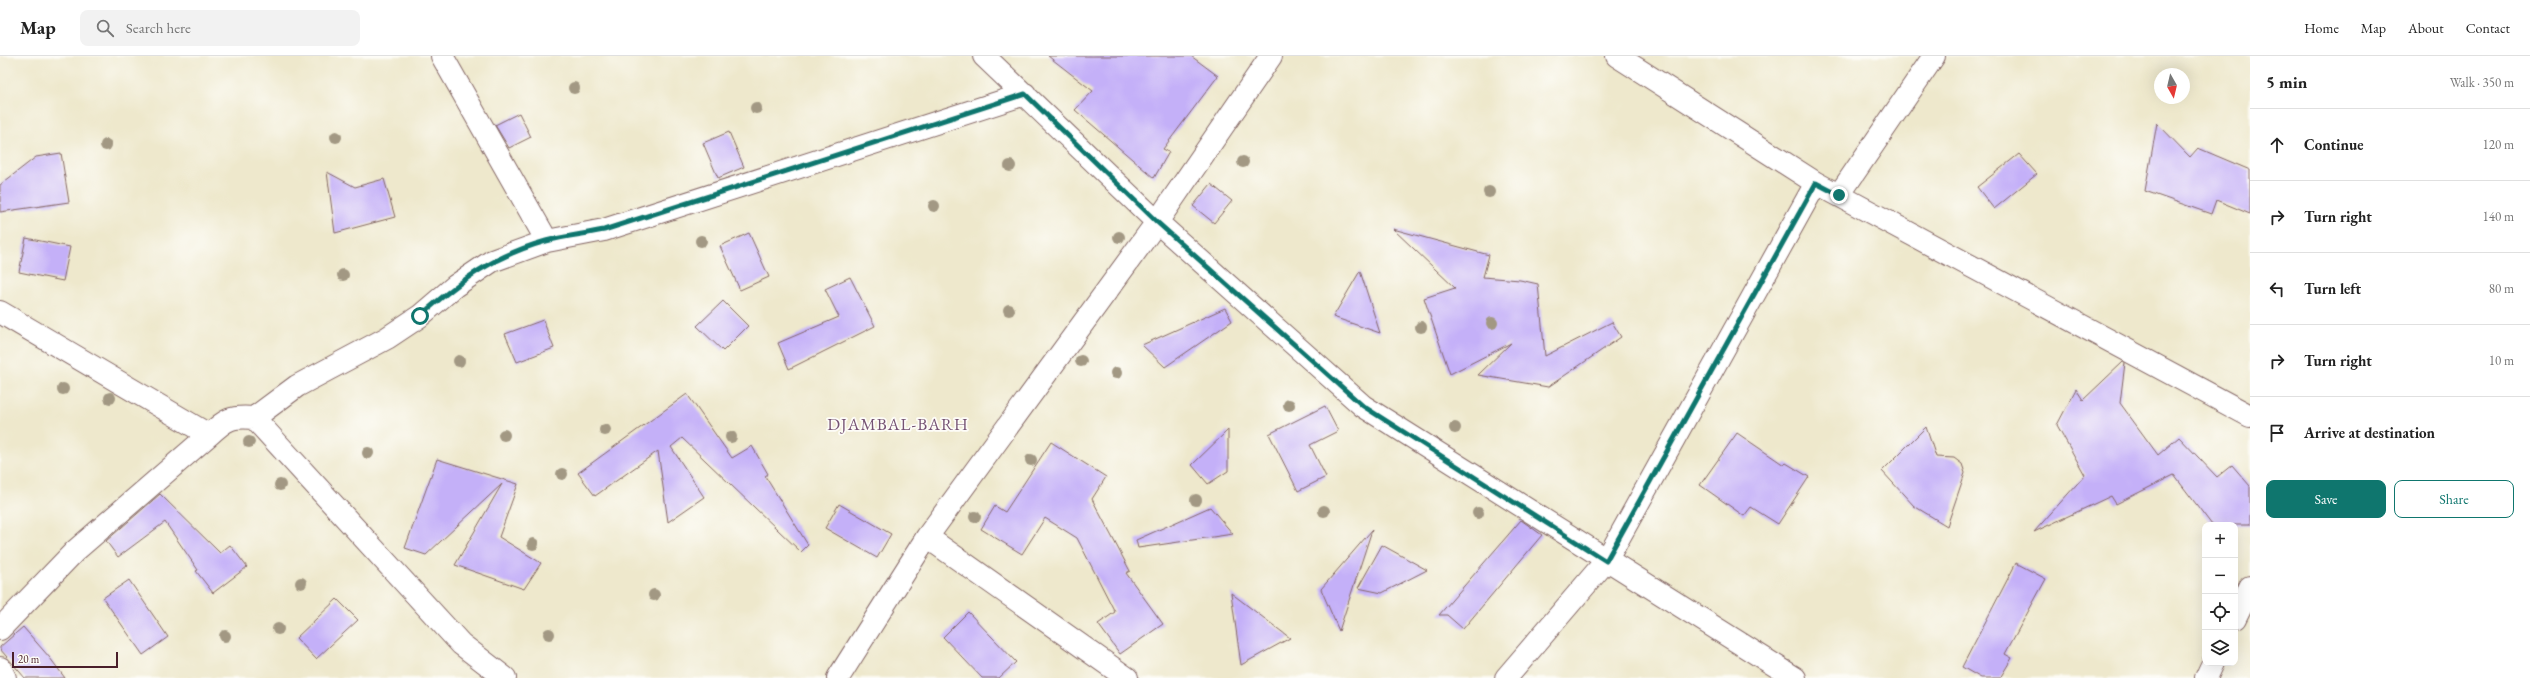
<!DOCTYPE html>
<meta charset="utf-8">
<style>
body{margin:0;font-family:"EB Garamond",serif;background:#f2f2f2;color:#222}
.controls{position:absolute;right:12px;bottom:12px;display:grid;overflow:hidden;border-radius:8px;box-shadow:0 4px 16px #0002}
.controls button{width:36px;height:36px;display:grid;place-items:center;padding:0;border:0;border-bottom:1px solid #e0e0e0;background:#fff;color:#222;font:20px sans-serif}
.compass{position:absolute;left:2154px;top:12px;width:36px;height:36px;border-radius:50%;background:#fff;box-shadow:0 4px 16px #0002;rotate:172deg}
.scale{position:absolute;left:12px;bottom:10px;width:106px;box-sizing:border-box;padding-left:4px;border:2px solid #4a1f2b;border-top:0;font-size:11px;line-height:14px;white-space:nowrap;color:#4a1f2b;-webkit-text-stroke:3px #fdfcf7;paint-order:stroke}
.stop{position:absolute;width:12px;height:12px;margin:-9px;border:3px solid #0f766e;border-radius:50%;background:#fff}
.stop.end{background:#0f766e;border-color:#fff;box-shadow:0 1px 4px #0008}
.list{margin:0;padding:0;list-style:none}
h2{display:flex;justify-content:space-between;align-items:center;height:52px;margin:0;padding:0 16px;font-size:17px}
h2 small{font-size:13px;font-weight:400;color:#767676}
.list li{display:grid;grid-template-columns:26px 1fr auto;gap:12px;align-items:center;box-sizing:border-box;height:72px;padding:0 16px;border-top:1px solid #e0e0e0}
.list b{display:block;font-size:15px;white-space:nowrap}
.list em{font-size:13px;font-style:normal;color:#767676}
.actions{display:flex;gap:8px;padding:12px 16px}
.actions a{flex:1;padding:9px 0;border:1px solid #0f766e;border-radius:8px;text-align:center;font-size:14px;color:#0f766e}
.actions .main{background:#0f766e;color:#fff}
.icon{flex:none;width:22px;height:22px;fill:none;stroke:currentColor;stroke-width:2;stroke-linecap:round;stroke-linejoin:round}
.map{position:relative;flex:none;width:2250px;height:622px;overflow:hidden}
header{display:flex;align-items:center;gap:24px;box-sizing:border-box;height:56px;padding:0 20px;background:#fff;border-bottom:1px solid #e0e0e0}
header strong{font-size:19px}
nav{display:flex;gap:22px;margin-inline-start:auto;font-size:14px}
.search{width:280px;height:36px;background:#f2f2f2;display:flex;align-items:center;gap:10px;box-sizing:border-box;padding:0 14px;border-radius:8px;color:#767676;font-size:15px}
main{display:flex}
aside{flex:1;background:#fff}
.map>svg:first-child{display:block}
</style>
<header>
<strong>Map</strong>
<div class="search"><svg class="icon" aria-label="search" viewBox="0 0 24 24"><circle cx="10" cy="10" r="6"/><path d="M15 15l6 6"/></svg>Search here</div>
<nav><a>Home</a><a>Map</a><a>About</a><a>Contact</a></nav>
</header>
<main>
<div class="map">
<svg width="2250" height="622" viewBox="0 0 2250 622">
<rect width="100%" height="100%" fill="#fdfcf7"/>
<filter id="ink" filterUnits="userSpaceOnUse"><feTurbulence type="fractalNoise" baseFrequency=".025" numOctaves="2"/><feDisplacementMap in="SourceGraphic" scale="8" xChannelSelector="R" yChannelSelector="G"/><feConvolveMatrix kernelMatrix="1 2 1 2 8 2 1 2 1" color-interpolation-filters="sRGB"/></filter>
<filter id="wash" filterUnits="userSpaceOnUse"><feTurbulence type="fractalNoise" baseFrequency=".012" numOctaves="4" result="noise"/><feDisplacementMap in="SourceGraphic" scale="16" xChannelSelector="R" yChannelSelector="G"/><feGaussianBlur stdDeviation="0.9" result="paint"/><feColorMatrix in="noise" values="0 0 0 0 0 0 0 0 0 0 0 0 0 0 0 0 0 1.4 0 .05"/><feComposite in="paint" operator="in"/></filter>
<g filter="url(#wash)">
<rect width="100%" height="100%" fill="#eee8cc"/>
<g id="blocks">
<path fill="#c4b0f8" d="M1048,0H1191L1218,20L1163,93L1169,96L1154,122L1075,54L1093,35Z
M519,57L531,81L509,92L495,69Z
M2157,67L2190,101L2198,92L2250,114V158L2216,144L2211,158L2145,135Z
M729,76L744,111L718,122L703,87Z
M61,97L69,146L0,156V129L36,101Z
M2019,98L2037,118L1994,153L1977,131Z
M327,116L355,131L384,123L395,161L335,177Z
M1211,128L1232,145L1214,167L1193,150Z
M1393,173L1489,199L1483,221L1520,224L1538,228L1545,300L1612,266L1621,281L1548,331L1478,319L1511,287L1450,318L1424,242L1455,232Z
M749,177L769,221L740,234L720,190Z
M26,182L70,191L63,225L19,216Z
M1360,215L1380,277L1333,261Z
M850,221L875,270L789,313L778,287L839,261L825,233Z
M723,245L748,270L723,295L697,270Z
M1225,252L1232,265L1165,311L1142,289Z
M543,264L554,292L517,306L505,278Z
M2123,306L2125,307L2120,347L2158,399L2179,381L2217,421L2232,409L2250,430V469H2212L2174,419L2116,448L2111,440L2034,476L2085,419L2057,369L2076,333L2083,344Z
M687,338L732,402L752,390L768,418L765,420L808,489L801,496L682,382L671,391L704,441L668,466L658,395L595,440L578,417Z
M1325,350L1338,375L1310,389L1326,421L1298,435L1269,378Z
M1926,371L1936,401L1954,402L1962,408L1965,417L1947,470L1914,450L1882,415Z
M1228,374V415L1208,428L1192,409Z
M1737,377L1784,409L1786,407L1809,421L1778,468L1751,451L1744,460L1700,429Z
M1051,386L1106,421L1092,443L1130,515L1126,517L1163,568L1120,598L1098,568L1115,556L1077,482L1045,462L1022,498L981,473L995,450L1005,456Z
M437,403L518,428L499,481L541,507L524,533L455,509L502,428L426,499L405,492Z
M160,438L220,497L230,489L247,511L213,537L196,515L198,514L165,466L118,501L106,485Z
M839,448L891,478L877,502L825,472Z
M1210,451L1233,478L1138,492L1136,484Z
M1521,464L1542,479L1463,573L1447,559H1439Z
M1372,474L1339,575L1321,533Z
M1382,489L1427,514L1382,537L1358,532Z
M2016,507L2046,523L2005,598L2012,602L2000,622H1981L1962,611Z
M129,524L168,581L143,599L103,542Z
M1231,537L1290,582L1241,609Z
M337,543L358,564L316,603L296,582Z
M968,556L1016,606L999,622H982L943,581Z
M23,571L50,602L65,622H25L0,593V591Z"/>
</g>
</g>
<g filter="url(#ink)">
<use href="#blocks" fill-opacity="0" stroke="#836563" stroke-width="1"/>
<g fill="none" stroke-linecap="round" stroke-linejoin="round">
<g stroke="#836563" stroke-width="24">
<path id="minor" d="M442,0L547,185
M984,0L1157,166L1271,0
M1617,0L1816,127L2250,360
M1839,139L1934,0
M0,256L209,379C226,363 231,360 254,362L297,330L387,282L420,260L455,230L492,205L547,185L604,174L1025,38
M254,362L461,588L505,622
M927,481L1157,166L1363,350L1795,622
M2235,562L2250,531
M0,573L75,495L209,379
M0,612L5,622
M838,622L927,481L1127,622
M1506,622L1606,505L1816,127
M2206,622L2213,607"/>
</g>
<use href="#minor" stroke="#fff" stroke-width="22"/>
</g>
<g fill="#a29883">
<circle cx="574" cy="32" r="6"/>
<circle cx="756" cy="52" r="6"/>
<circle cx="336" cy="81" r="6"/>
<circle cx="106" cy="89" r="6"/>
<circle cx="1243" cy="106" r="6"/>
<circle cx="1010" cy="110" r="6"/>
<circle cx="1489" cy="136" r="6"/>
<circle cx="934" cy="150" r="6"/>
<circle cx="1119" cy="181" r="6"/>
<circle cx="701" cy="185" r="6"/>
<circle cx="343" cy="219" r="6"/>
<circle cx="1009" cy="254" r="6"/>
<circle cx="1492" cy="267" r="6"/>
<circle cx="1421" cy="271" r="6"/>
<circle cx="459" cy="305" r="6"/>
<circle cx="1081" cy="305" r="6"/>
<circle cx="1116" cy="317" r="6"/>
<circle cx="63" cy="333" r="6"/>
<circle cx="110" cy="342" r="6"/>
<circle cx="1289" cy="349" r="6"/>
<circle cx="1455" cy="372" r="6"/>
<circle cx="605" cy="374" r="6"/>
<circle cx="504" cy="379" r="6"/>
<circle cx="731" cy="381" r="6"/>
<circle cx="249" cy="386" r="6"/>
<circle cx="368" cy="397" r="6"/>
<circle cx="1031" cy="404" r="6"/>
<circle cx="562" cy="418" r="6"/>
<circle cx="280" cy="429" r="6"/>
<circle cx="1196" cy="444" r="6"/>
<circle cx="1324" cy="455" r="6"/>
<circle cx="1478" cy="457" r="6"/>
<circle cx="975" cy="461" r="6"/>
<circle cx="533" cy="488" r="6"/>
<circle cx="301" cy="527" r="6"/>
<circle cx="654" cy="539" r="6"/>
<circle cx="278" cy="573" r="6"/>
<circle cx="549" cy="578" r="6"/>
<circle cx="225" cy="580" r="6"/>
</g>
</g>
<g fill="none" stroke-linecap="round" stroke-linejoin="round" filter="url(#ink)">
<path stroke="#0f766e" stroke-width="5" d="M420,260C461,224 493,200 546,185C564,180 585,178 604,174L1025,38L1157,166L1363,350L1606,505L1816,127L1839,139"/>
</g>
<g text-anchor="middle" stroke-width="3.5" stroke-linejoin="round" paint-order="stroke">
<g font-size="17" letter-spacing="1" fill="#755273" stroke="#fdfcf7">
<text x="898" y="374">DJAMBAL-BARH</text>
</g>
</g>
</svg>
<div class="controls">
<button>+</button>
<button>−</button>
<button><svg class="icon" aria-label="locate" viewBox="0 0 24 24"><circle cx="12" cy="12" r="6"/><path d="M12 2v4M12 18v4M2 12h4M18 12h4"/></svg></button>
<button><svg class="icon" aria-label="layers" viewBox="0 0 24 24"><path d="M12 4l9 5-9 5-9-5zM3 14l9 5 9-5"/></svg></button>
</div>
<svg class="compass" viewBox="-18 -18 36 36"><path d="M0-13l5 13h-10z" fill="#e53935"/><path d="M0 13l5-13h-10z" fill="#767676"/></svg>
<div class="scale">20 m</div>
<div class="stop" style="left:420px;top:260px"></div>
<div class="stop end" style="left:1839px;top:139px"></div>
</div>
<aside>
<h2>5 min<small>Walk · 350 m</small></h2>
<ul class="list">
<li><svg class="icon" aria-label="ahead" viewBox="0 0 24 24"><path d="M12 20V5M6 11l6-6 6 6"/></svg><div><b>Continue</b></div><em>120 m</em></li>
<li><svg class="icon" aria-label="right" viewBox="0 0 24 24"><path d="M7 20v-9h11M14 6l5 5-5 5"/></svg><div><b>Turn right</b></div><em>140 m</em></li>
<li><svg class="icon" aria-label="left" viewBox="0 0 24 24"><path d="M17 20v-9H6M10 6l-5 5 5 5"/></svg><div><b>Turn left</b></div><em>80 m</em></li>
<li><svg class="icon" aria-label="right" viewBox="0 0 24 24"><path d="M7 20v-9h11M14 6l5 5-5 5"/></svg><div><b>Turn right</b></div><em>10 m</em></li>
<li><svg class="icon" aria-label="arrive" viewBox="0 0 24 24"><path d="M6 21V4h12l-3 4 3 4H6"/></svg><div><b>Arrive at destination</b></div></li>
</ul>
<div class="actions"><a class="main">Save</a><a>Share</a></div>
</aside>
</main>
